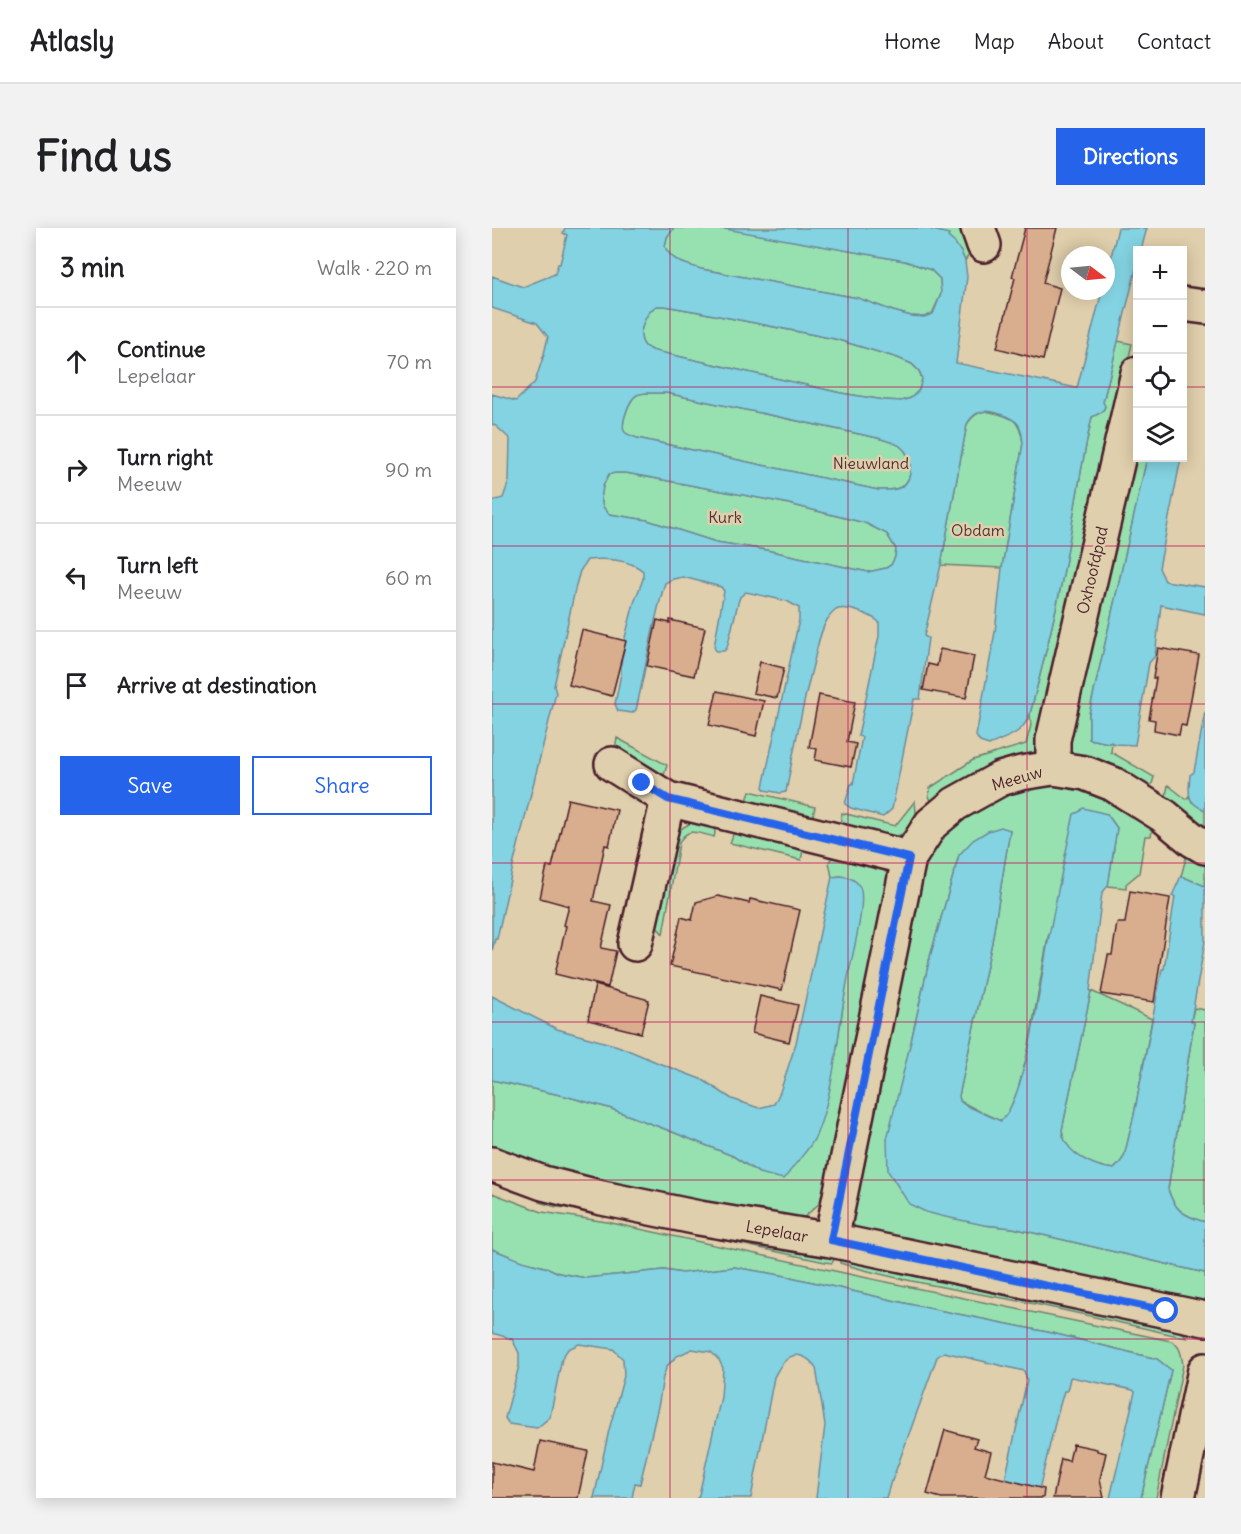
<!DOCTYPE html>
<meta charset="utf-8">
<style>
body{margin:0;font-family:Delius,sans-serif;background:#f2f2f2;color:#202124}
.controls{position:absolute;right:18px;top:18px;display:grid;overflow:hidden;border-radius:0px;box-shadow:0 3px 15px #0003}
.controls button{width:54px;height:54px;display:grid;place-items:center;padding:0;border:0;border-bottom:2px solid #e0e0e0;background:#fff;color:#202124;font:30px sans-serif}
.compass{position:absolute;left:569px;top:18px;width:54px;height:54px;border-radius:50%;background:#fff;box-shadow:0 3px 15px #0003;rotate:106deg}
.stop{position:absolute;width:18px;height:18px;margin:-14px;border:4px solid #2563eb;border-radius:50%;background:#fff}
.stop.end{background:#2563eb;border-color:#fff;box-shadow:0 2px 6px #0008}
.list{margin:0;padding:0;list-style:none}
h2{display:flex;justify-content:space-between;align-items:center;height:78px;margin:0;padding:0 24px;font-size:26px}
h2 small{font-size:20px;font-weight:400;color:#757577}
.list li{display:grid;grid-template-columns:39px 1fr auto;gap:18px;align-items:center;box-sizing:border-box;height:108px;padding:0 24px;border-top:2px solid #e0e0e0}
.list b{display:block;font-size:22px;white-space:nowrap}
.list p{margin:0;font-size:20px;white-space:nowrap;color:#757577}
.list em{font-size:20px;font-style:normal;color:#757577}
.actions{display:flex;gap:12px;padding:18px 24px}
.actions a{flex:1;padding:14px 0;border:2px solid #2563eb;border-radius:0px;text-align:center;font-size:21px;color:#2563eb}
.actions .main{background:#2563eb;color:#fff}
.icon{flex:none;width:33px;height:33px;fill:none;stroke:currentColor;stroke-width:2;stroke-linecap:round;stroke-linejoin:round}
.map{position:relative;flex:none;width:713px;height:1270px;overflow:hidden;border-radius:0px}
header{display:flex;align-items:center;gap:36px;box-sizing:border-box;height:84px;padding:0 30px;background:#fff;border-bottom:2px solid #e0e0e0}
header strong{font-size:28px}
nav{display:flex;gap:33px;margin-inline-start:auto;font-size:21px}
.intro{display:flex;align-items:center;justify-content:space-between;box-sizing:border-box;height:144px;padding:0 36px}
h1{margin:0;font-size:42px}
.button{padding:15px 27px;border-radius:0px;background:#2563eb;color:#fff;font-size:21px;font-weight:700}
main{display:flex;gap:36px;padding:0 36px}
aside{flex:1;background:#fff;border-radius:0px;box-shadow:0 3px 15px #0003}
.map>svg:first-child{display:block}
</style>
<header>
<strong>Atlasly</strong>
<nav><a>Home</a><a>Map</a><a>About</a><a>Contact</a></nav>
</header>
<div class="intro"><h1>Find us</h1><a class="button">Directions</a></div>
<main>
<aside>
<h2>3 min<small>Walk · 220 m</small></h2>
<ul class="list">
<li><svg class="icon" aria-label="ahead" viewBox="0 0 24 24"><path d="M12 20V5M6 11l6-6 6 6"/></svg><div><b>Continue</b><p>Lepelaar</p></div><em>70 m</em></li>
<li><svg class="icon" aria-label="right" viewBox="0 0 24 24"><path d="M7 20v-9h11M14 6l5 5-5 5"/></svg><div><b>Turn right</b><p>Meeuw</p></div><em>90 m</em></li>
<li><svg class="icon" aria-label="left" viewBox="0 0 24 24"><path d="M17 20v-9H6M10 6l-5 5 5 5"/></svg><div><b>Turn left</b><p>Meeuw</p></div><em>60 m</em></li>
<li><svg class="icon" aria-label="arrive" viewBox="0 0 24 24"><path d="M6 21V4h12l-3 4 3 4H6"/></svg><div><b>Arrive at destination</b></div></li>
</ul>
<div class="actions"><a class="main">Save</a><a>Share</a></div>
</aside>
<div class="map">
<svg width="713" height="1270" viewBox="0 0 713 1270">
<rect width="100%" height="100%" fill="#e0cfac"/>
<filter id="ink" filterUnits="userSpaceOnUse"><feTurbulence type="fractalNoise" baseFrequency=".0167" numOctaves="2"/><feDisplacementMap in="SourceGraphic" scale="12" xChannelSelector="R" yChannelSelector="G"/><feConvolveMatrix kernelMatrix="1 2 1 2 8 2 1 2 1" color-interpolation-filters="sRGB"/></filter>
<g filter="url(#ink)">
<path fill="#97e1b0" stroke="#70806e" stroke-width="1.5" d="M182,0L238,1L413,33L439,42L448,51L449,66L440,86L432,89L419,88L401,83L366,70L209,41C194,36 180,34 173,19L175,9Z
M434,0H474L482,19L473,33L469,24L456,9L457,7Z
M165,78H173L207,84L343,111L406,130L420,136L427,143L430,151L427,162L419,170L409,173L392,172L349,165L172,125C166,124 157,122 153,118C143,107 154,83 165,78Z
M626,113L640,116L548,515L544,522L531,534L448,577L439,573L437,568L438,560L481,532L534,516L539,497L538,486C550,440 562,394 571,347C581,294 588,241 600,189L610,184L613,179L611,174Z
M154,165H174L386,210C393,212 403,214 408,218C420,227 423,251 409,259C402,263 394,262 386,262L145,210C141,208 134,207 132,203C129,195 137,171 145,167C146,166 153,165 154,165Z
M494,183C518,189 527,188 531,215L510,340L449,337L475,196C480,189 485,184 494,183Z
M645,204L646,230H655L597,486V511L617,515L620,514L619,524L662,549L660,556L650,562L587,536L576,525L573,517Z
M124,245H134L293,275L373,295L395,306L404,321L403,329L399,337L394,340L376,344L274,322L224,314L155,292L117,286L111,279L109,271L111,258L117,246Z
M125,510L175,537L170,554L122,526Z
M575,549L662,594L659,608H653L647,645L634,656V660L616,658L625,600L615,586L556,709L536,823L526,862L516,885L511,891L506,893L468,873L467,868L500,714L518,602L467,627L438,729L420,809L492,997L521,1000L713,1045V1071L705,1075L368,1007L361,996L356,983L428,627L485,570Z
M676,557L694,571L697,568L700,574L713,582V610L674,580V568Z
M258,563L323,579L319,596L253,580Z
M423,573L425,596L417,603L398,611L347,604L350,585L403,598Z
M221,591L223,605L222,609C207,605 195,598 187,615L171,706L159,692L185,603L202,593Z
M245,596L313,613L309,632L238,615Z
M697,619L713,628V658L689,648Z
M343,624L386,634L395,646L400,661L338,962L330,973L310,991L300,993L69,945L0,922V852L73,868L117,880L173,901L241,928L267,945L304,935L323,910L336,867L345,819L354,757L349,648L340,649L337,634Z
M599,763L660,791L642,887L632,929L627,936L622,941C601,939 572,926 570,902Z
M702,780L713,782V994C692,988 682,982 676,961L702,795L699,793Z
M0,965L50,984L115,994L380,1051L679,1113C689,1118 689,1126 691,1137L664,1270H649L679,1142L665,1131L560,1105L426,1078L294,1048L242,1039L190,1045L172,1042L94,1050L67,1045L56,1040L30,1033L0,1021Z
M54,965L343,1030L340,1035L333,1034L192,1004L136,990L90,981L64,979L47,974L46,972Z
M347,1030L690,1103L695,1110C643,1098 590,1086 538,1075C474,1063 410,1054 348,1035Z"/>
<path fill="#84d3e2" stroke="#6d8b99" stroke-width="1.5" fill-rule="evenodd" d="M73,0H182L175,9L173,19C180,34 194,36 209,41L366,70L401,83L419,88L432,89L441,86L449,66L448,51L439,42L413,33L228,0H433L457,6L456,9L463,15L469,24L473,33L475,49L464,135L585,160L610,63H614V49L626,0H655L649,22H646L645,37L611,174L613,178L610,184L600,189C588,241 581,295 571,347C562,394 550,440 538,486C530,507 516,508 497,517L488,514L484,508L503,404L510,340L531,215C530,209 530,202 526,196C520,189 499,181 489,184C483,185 478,191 475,196L449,337L432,408L436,410L428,471H422L400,581L391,589L359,580L353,576L359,556H361L370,509L366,508L387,408V394C379,387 354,377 344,382C341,384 337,389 335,392C327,405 325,422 321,437C310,479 302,521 294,564L288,565L273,562L271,559L307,392V380L295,373L254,364L248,369L246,375L235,420L232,423H224L222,419L232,363L229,359L191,349L181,351L173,355C160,397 154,440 144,482L140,485L126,483L123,476L129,446V425L142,375L151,351V343C137,331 113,330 95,332L88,343L84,357L62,458L64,465L21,638L5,711H3L0,723V273L11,270L17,253L18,211L4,198L0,196V166L24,173L43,154L52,126L56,109L45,95L0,80V48L31,59L63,46L66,36H68L75,7L71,5ZM165,78H173L207,84L343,111L406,130L420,136L427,143L430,151L427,162L419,170L409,173L392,172L349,165L172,125C166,124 157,122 153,118C143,107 154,83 165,78ZM154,165H174L386,210C393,213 403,214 408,218C420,227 423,251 409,259C402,263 394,262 386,262L145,210C141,208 134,207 132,203C129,195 137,171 145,167C146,166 153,165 154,165ZM124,245H134L293,275L373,295L395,306L404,321L403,329L399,337L394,340L376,344L274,322L224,314L155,292L117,286L111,279L109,271L111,258L117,246Z
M655,230H689L667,340L673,353L713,359V386L669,377L663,428L657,435L643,517L623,516L619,514L617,515L597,511V486Z
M713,484V582C693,574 697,565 698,547L702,544Z
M591,580L615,586L625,600L616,658L610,665L598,763H599L570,902C572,925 601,939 622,941L627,936L632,929L642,887L670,741H672L683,668H680L689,648L713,658V713L699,793L702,794L676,961C682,982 692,988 713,994V1045L521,1000L492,997L449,988L434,984L417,976L396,943L395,911L420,809L438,729L467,627L481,612L496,603L509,599L518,602L500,714L467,868L468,873L473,877L509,893C535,869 549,747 557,708C565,667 573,627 582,586L587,584Z
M349,648C357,649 365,652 368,659C375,676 358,735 355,755C345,804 344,857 325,905C320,920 305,932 296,946L291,951L267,945L241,928L173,901L117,880L73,868L0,852V768L65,801L126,818L169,836L211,852L240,871L267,880L282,876L288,864L304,815L340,649Z
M0,1021L30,1033L56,1040L67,1045L94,1050L172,1042L190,1045L242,1039L294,1048L426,1078L560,1105L665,1131L679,1142L649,1270H618L643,1164L641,1162L579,1149L578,1150L575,1163H572L565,1187L545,1270L512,1256L535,1152L532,1143L452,1124L445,1129L400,1253H399L394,1270H324L333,1197L324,1140C318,1130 305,1122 294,1132C288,1136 286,1143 282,1149L259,1270H205L207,1267L229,1169L231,1140L227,1132L219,1124L200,1121L185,1128L175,1138L171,1149L167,1174L148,1256L143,1255L140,1270H102L117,1202L132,1148L131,1131L121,1121L87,1116L76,1121L70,1130L58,1189L45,1200L17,1196L13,1190L27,1138V1125L20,1111L0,1105Z"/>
<path fill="#d8ae8e" stroke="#4a1f2b" stroke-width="1.5" d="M533,0H565L551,55L568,60L551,132L505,120L523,50L520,49Z
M165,392L178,395V392L213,400L202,448L155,438Z
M90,402L134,413L120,468L77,457Z
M666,420L707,427L694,498L689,497L687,507L662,502L663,492L657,491L664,450H661Z
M448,421L482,428L474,470L431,462L436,436L445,438Z
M268,434L292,440L285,470L261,465Z
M225,463L272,473L264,508L217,497Z
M327,467L363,474L355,514L364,516L359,539L323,532L325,521L317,519Z
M76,571L125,582L117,618L113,617L101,673L119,677L109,720L124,723L116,759L63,746L74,698L72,697L77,678L48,670L55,638L60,639Z
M638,663L678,670L662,774L609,766L616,727H620L625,695H633Z
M226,668L257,675L258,671L308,682L290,762L178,738L189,689L200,692L204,674Z
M103,757L157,772L149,805L96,792Z
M268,768L306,777L297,814L260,805Z
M453,1202L485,1211L482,1219L499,1224L493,1246L552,1261L551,1270H449L435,1266Z
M48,1213L96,1223L86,1270H0V1234L42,1244Z
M581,1216L605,1221V1223L614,1225L608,1251L612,1270H561L569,1231L577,1233Z"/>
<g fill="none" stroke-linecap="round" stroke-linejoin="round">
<g stroke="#4a1f2b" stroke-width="38">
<path id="minor" d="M486,0L492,17
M690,76L713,79
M120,536L176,571
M561,540V512L646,145
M143,716L176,571L417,630
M0,936L51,955L110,970L207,990L339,1012L713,1091
M339,1012L417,630L439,596L463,576L508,551L529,545L561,540L593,545L621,556L672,588L701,612L713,619
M686,1270L713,1142"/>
</g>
<use href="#minor" stroke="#e0cfac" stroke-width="33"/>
</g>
</g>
<g fill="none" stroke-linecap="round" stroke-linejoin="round" filter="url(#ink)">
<path stroke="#2563eb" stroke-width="8" d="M150,555L176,571L417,630L339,1012L674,1083"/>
</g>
<path fill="none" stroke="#c2185b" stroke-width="1.5" stroke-opacity="0.55" d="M178,0V1270M356,0V1270M535,0V1270M0,159H646M690,159H713M0,318H713M0,476H713M0,635H713M0,794H713M0,952H713M0,1111H713"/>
<g text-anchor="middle" stroke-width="5" stroke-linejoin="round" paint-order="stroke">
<g font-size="16" fill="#523238" stroke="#e0cfac">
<text x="379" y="241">Nieuwland</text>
<text x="233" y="295">Kurk</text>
<text x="486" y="308">Obdam</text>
</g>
<g font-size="16" fill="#4a1f2b" stroke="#e0cfac">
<text transform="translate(600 342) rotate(-77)" y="6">Oxhoofdpad</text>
<text transform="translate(525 550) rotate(-16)" y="6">Meeuw</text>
<text transform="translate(285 1003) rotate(10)" y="6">Lepelaar</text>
</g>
</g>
</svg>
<div class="controls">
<button>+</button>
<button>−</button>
<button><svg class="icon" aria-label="locate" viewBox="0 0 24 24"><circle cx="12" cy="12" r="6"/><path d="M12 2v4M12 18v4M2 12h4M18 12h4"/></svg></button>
<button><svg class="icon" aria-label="layers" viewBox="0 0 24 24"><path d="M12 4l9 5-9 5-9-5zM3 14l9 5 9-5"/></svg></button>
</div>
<svg class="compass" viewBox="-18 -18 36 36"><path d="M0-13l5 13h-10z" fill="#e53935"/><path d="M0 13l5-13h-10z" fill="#757577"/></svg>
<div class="stop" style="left:674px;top:1083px"></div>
<div class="stop end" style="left:150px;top:555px"></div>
</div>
</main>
